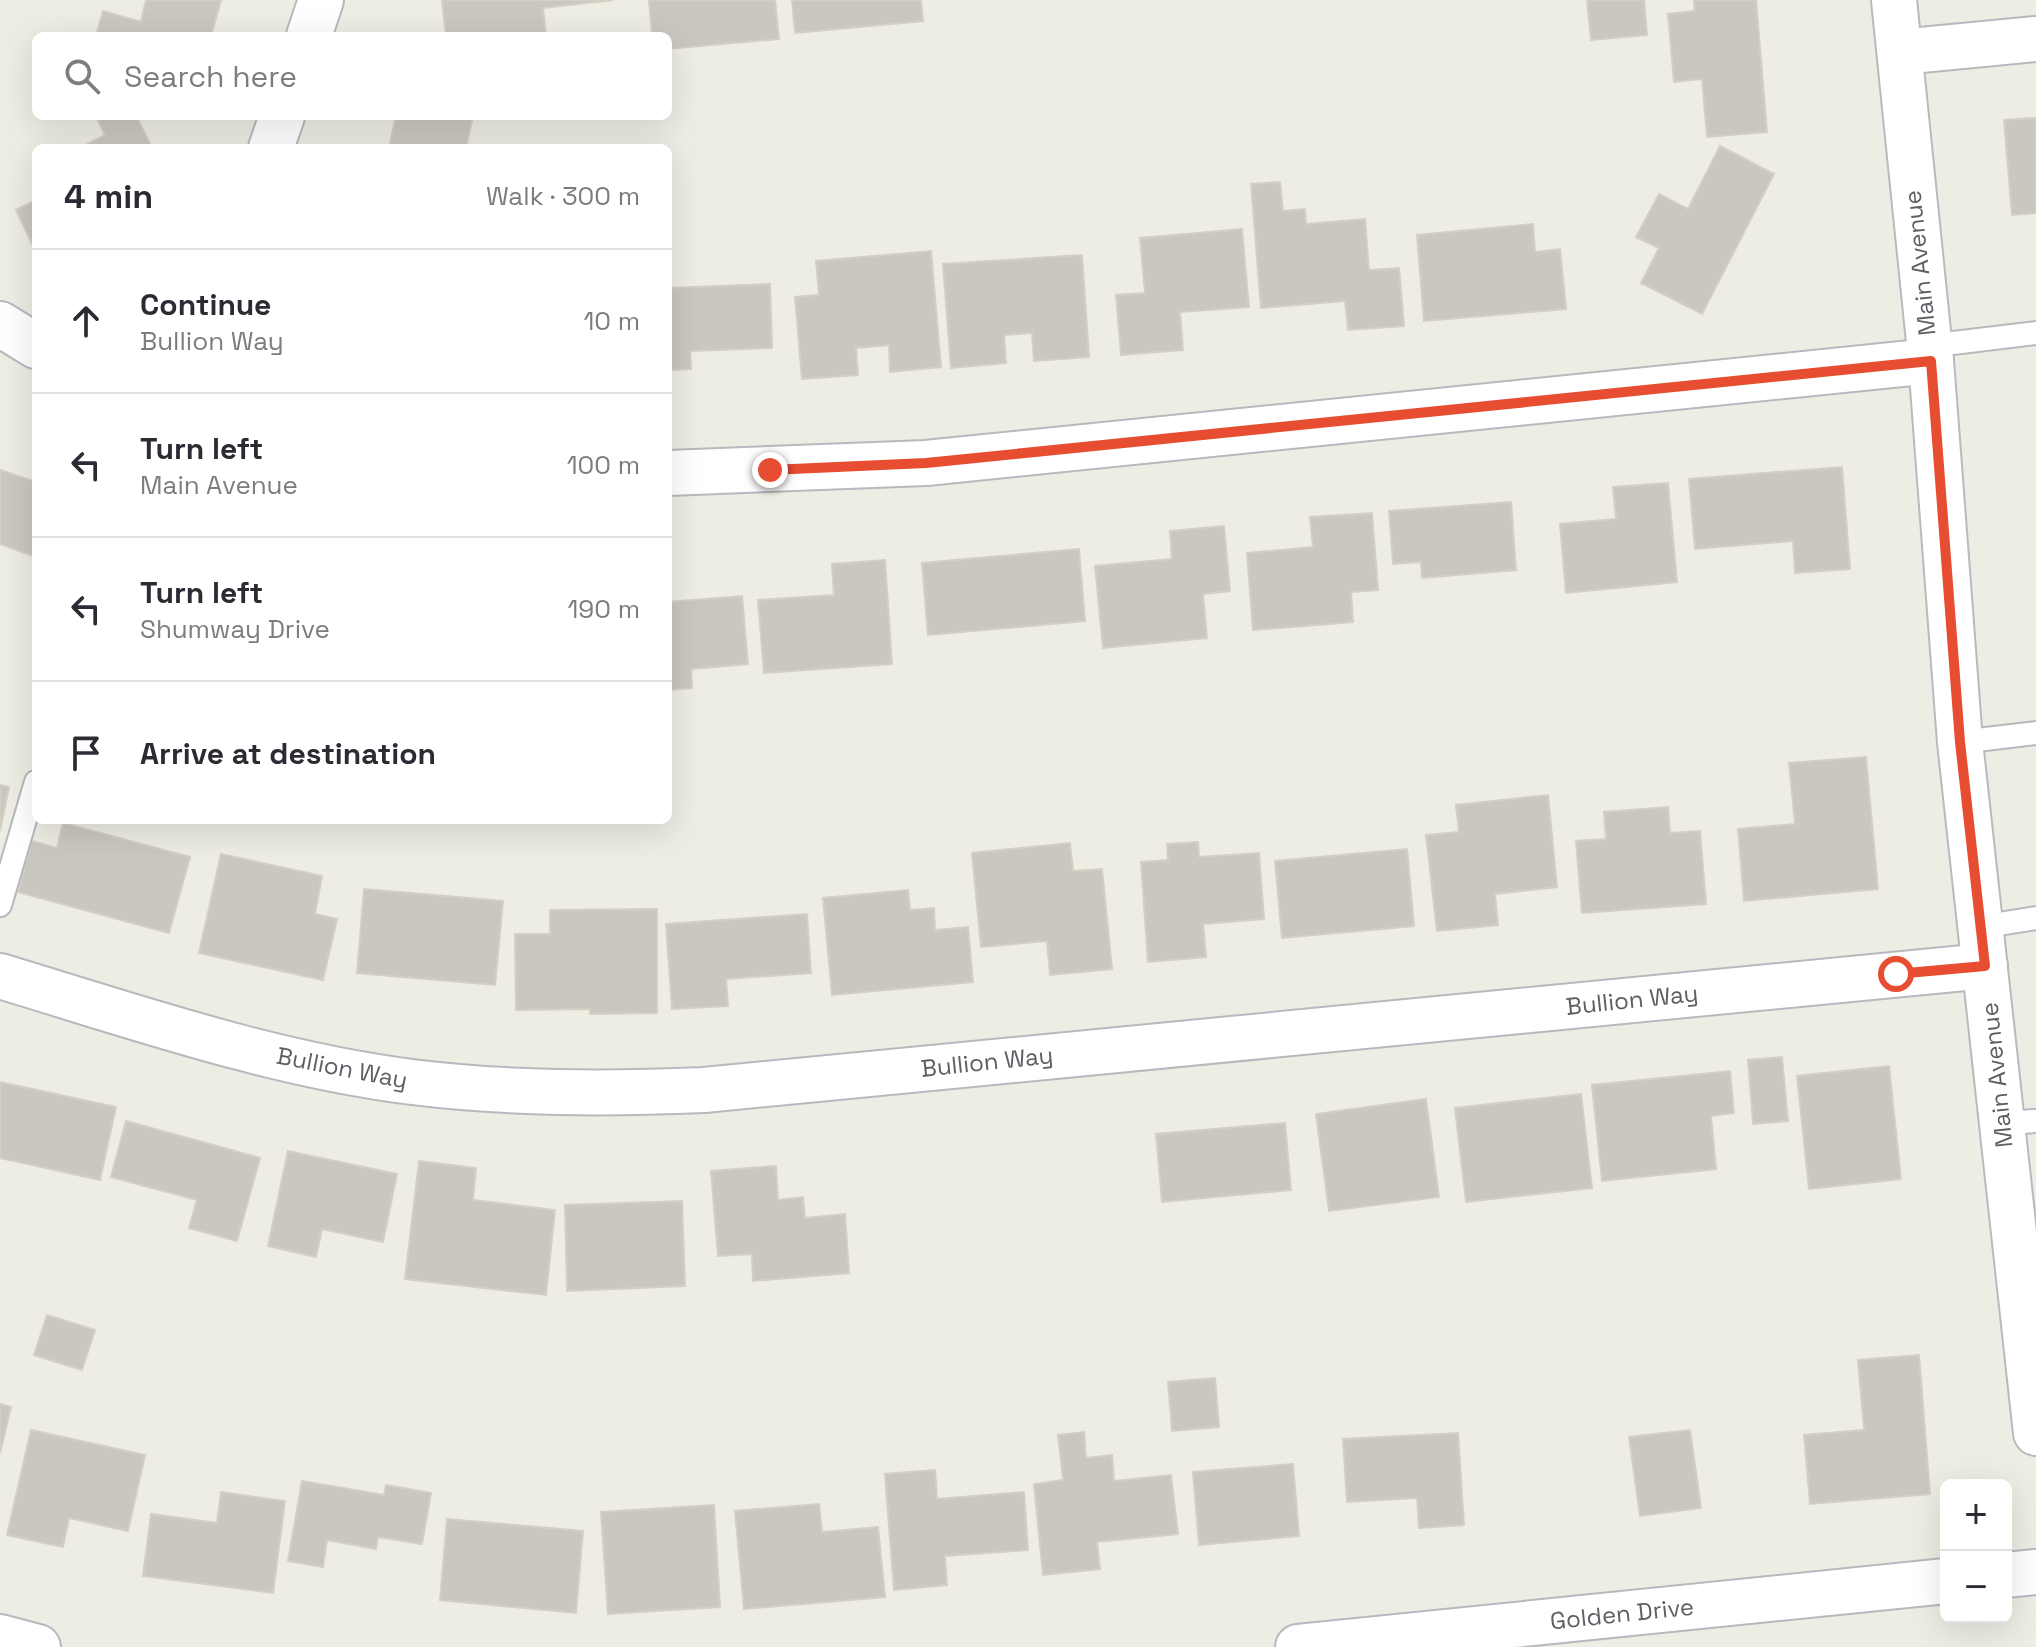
<!DOCTYPE html>
<meta charset="utf-8">
<style>
body{margin:0;font-family:"Space Grotesk",sans-serif;background:#f2f2f3;color:#2b2b33}
.controls{position:absolute;right:24px;bottom:24px;display:grid;overflow:hidden;border-radius:12px;box-shadow:0 8px 32px #0002}
.controls button{width:72px;height:72px;display:grid;place-items:center;padding:0;border:0;border-bottom:2px solid #e1e1e2;background:#fff;color:#2b2b33;font:40px sans-serif}
.stop{position:absolute;width:24px;height:24px;margin:-18px;border:6px solid #e74d31;border-radius:50%;background:#fff}
.stop.end{background:#e74d31;border-color:#fff;box-shadow:0 2px 8px #0008}
.list{margin:0;padding:0;list-style:none}
h2{display:flex;justify-content:space-between;align-items:center;height:104px;margin:0;padding:0 32px;font-size:34px}
h2 small{font-size:26px;font-weight:400;color:#7c7c81}
.list li{display:grid;grid-template-columns:52px 1fr auto;gap:24px;align-items:center;box-sizing:border-box;height:144px;padding:0 32px;border-top:2px solid #e1e1e2}
.list b{display:block;font-size:30px;white-space:nowrap}
.list p{margin:0;font-size:26px;white-space:nowrap;color:#7c7c81}
.list em{font-size:26px;font-style:normal;color:#7c7c81}
.icon{flex:none;width:44px;height:44px;fill:none;stroke:currentColor;stroke-width:2;stroke-linecap:round;stroke-linejoin:round}
.map{position:relative;flex:none;width:2036px;height:1647px;overflow:hidden}
.search{position:absolute;background:#fff;box-shadow:0 8px 32px #0002;left:32px;top:32px;width:640px;height:88px;display:flex;align-items:center;gap:20px;box-sizing:border-box;padding:0 28px;border-radius:12px;color:#7c7c81;font-size:30px}
.panel{position:absolute;background:#fff;box-shadow:0 8px 32px #0002;left:32px;top:144px;width:640px;height:680px;border-radius:12px}
.map>svg:first-child{display:block}
</style>
<div class="map">
<svg width="2036" height="1647" viewBox="0 0 2036 1647">
<rect width="100%" height="100%" fill="#eeede4"/>
<path fill="#cac7c1" stroke="#d3cfc2" stroke-width="2" d="M146,0H221L211,36H96L103,11L141,22Z
M442,0H613L543,8L546,36H446Z
M649,0H775L779,39L668,49V36H652Z
M792,0H921L923,21L795,33Z
M1587,0H1644L1647,35L1591,40Z
M1694,0H1756L1767,132L1707,137L1702,79L1674,82L1668,14L1695,11Z
M96,116H136L152,148H80L105,135Z
M396,116H473L466,148H389Z
M2036,118V213L2012,215L2004,120Z
M1720,146L1774,174L1702,314L1641,283L1659,248L1636,237L1659,194L1688,209Z
M1280,182L1283,211L1305,209L1306,224L1365,219L1369,270L1399,268L1404,326L1348,330L1345,301L1261,308L1251,184Z
M36,200V252L16,210Z
M1533,224L1535,252L1560,249L1566,309L1424,321L1417,235Z
M1242,229L1249,307L1180,312L1183,350L1121,355L1116,295L1145,293L1140,238Z
M931,251L941,367L890,372L889,345L856,348L858,375L802,379L795,297L819,295L816,261Z
M1082,255L1089,357L1034,361L1032,333L1004,335L1006,363L951,368L943,264Z
M770,284L772,348L690,351L691,369L668,370V288Z
M1842,467L1850,569L1795,573L1793,541L1695,549L1689,479Z
M0,470L36,482V557L0,544Z
M1668,483L1677,582L1566,593L1560,524L1616,519L1613,487Z
M1511,502L1516,570L1422,578L1421,562L1393,564L1389,511Z
M1372,513L1378,590L1351,592L1353,622L1253,630L1247,553L1313,547L1310,517Z
M1224,526L1230,591L1203,594L1207,638L1103,648L1095,566L1172,559L1170,531Z
M1079,549L1085,621L928,635L922,563Z
M885,560L892,664L764,673L758,600L834,595L832,564Z
M742,596L748,664L691,669L692,688L668,690V602Z
M1866,757L1878,889L1744,901L1738,829L1795,824L1789,763Z
M0,785L9,787L0,831Z
M1548,795L1557,887L1495,894L1498,925L1437,931L1426,835L1459,832L1456,805Z
M1668,807L1670,833L1700,831L1706,904L1582,913L1576,841L1606,839L1604,812Z
M63,823L190,857L169,933L18,892L32,841L57,848Z
M1198,842L1199,857L1259,853L1264,919L1203,924L1206,957L1148,962L1141,862L1168,860L1167,844Z
M1070,843L1073,871L1102,869L1112,969L1050,975L1047,941L981,947L972,853Z
M1407,849L1414,926L1282,938L1275,861Z
M221,854L322,876L315,914L337,919L323,980L199,953Z
M364,889L503,901L495,985L357,973Z
M908,890L910,910L934,908L935,930L968,927L973,982L832,995L823,898Z
M657,909V1013L590,1014V1009L516,1010L515,934H550V910Z
M807,914L811,973L726,979L728,1006L672,1009L666,924Z
M1782,1057L1788,1121L1753,1124L1748,1060Z
M1889,1066L1901,1179L1809,1189L1797,1076Z
M1730,1071L1734,1113L1711,1116L1716,1169L1602,1181L1592,1085Z
M0,1082L116,1107L100,1180L0,1158Z
M1581,1094L1592,1188L1466,1202L1455,1108Z
M1426,1099L1439,1197L1329,1211L1316,1114Z
M126,1121L260,1158L237,1241L189,1228L197,1200L111,1177Z
M1285,1123L1291,1190L1162,1202L1156,1134Z
M288,1151L397,1174L383,1242L322,1229L316,1257L268,1246Z
M419,1161L476,1168L473,1200L555,1210L546,1295L405,1279Z
M776,1166L778,1200L803,1197L805,1218L845,1214L849,1273L753,1281L752,1254L718,1256L711,1171Z
M682,1201L685,1286L567,1291L565,1205Z
M47,1315L95,1330L82,1370L34,1355Z
M1919,1355L1930,1494L1810,1504L1804,1435L1864,1430L1858,1360Z
M1215,1378L1219,1427L1172,1431L1168,1382Z
M0,1404L11,1407L0,1453Z
M31,1430L145,1455L128,1531L69,1518L63,1547L7,1535Z
M1690,1430L1701,1508L1640,1516L1629,1437Z
M1084,1432L1086,1458L1112,1455L1114,1481L1171,1475L1178,1534L1097,1542L1100,1569L1043,1575L1034,1484L1063,1480L1058,1435Z
M1458,1433L1464,1525L1419,1528L1417,1498L1347,1502L1343,1439Z
M1293,1464L1299,1536L1199,1545L1193,1472Z
M935,1470L937,1499L1024,1492L1028,1550L945,1556L947,1585L894,1590L885,1474Z
M302,1481L384,1495L386,1485L431,1493L422,1544L378,1537L376,1549L327,1540L323,1567L288,1561Z
M221,1492L285,1501L273,1593L143,1576L151,1514L217,1523Z
M819,1504L822,1532L878,1527L885,1597L744,1609L735,1511Z
M714,1505L720,1607L608,1614L601,1512Z
M447,1519L583,1531L576,1613L440,1600Z"/>
<g fill="none" stroke-linecap="round" stroke-linejoin="round">
<g stroke="#b6b9be" stroke-width="26">
<path id="lane" d="M1928,346L2036,333
M1960,742L2036,733
M0,905L36,782
M1980,927L2036,918
M2002,1123L2036,1121"/>
</g>
<g stroke="#b6b9be" stroke-width="48">
<path id="street" d="M309,36L321,0
M1900,52L2036,39
M271,148L282,116
M0,324L36,346
M668,473L926,463L1931,361
M0,976C136,1017 271,1064 412,1082C510,1094 606,1094 704,1090L1985,966
M2006,1575L2036,1572
M0,1637L38,1647
M1298,1647L1946,1581"/>
</g>
<g stroke="#b7bac0" stroke-width="48">
<path id="secondary" d="M1894,0L1931,361L1960,742L2036,1433"/>
</g>
<use href="#lane" stroke="#fff" stroke-width="22"/>
<use href="#street" stroke="#fff" stroke-width="44"/>
<use href="#secondary" stroke="#fff" stroke-width="44"/>
</g>
<g fill="none" stroke-linecap="round" stroke-linejoin="round">
<path stroke="#e74d31" stroke-width="10" d="M770,470L926,463L1931,361L1960,742L1985,966L1896,974"/>
</g>
<g text-anchor="middle" stroke-width="6" stroke-linejoin="round" paint-order="stroke">
<g font-size="24" fill="#5c5f64" stroke="#fff">
<text transform="translate(1920 263) rotate(-96)" y="8">Main Avenue</text>
<text transform="translate(1632 1000) rotate(-6)" y="8">Bullion Way</text>
<text transform="translate(987 1062) rotate(-6)" y="8">Bullion Way</text>
<text transform="translate(342 1068) rotate(11)" y="8">Bullion Way</text>
<text transform="translate(1997 1075) rotate(-96)" y="8">Main Avenue</text>
<text transform="translate(1622 1614) rotate(-6)" y="8">Golden Drive</text>
</g>
</g>
</svg>
<div class="controls">
<button>+</button>
<button>−</button>
</div>
<div class="stop" style="left:1896px;top:974px"></div>
<div class="stop end" style="left:770px;top:470px"></div>
<div class="search"><svg class="icon" aria-label="search" viewBox="0 0 24 24"><circle cx="10" cy="10" r="6"/><path d="M15 15l6 6"/></svg>Search here</div>
<section class="panel">
<h2>4 min<small>Walk · 300 m</small></h2>
<ul class="list">
<li><svg class="icon" aria-label="ahead" viewBox="0 0 24 24"><path d="M12 20V5M6 11l6-6 6 6"/></svg><div><b>Continue</b><p>Bullion Way</p></div><em>10 m</em></li>
<li><svg class="icon" aria-label="left" viewBox="0 0 24 24"><path d="M17 20v-9H6M10 6l-5 5 5 5"/></svg><div><b>Turn left</b><p>Main Avenue</p></div><em>100 m</em></li>
<li><svg class="icon" aria-label="left" viewBox="0 0 24 24"><path d="M17 20v-9H6M10 6l-5 5 5 5"/></svg><div><b>Turn left</b><p>Shumway Drive</p></div><em>190 m</em></li>
<li><svg class="icon" aria-label="arrive" viewBox="0 0 24 24"><path d="M6 21V4h12l-3 4 3 4H6"/></svg><div><b>Arrive at destination</b></div></li>
</ul>
</section>
</div>
